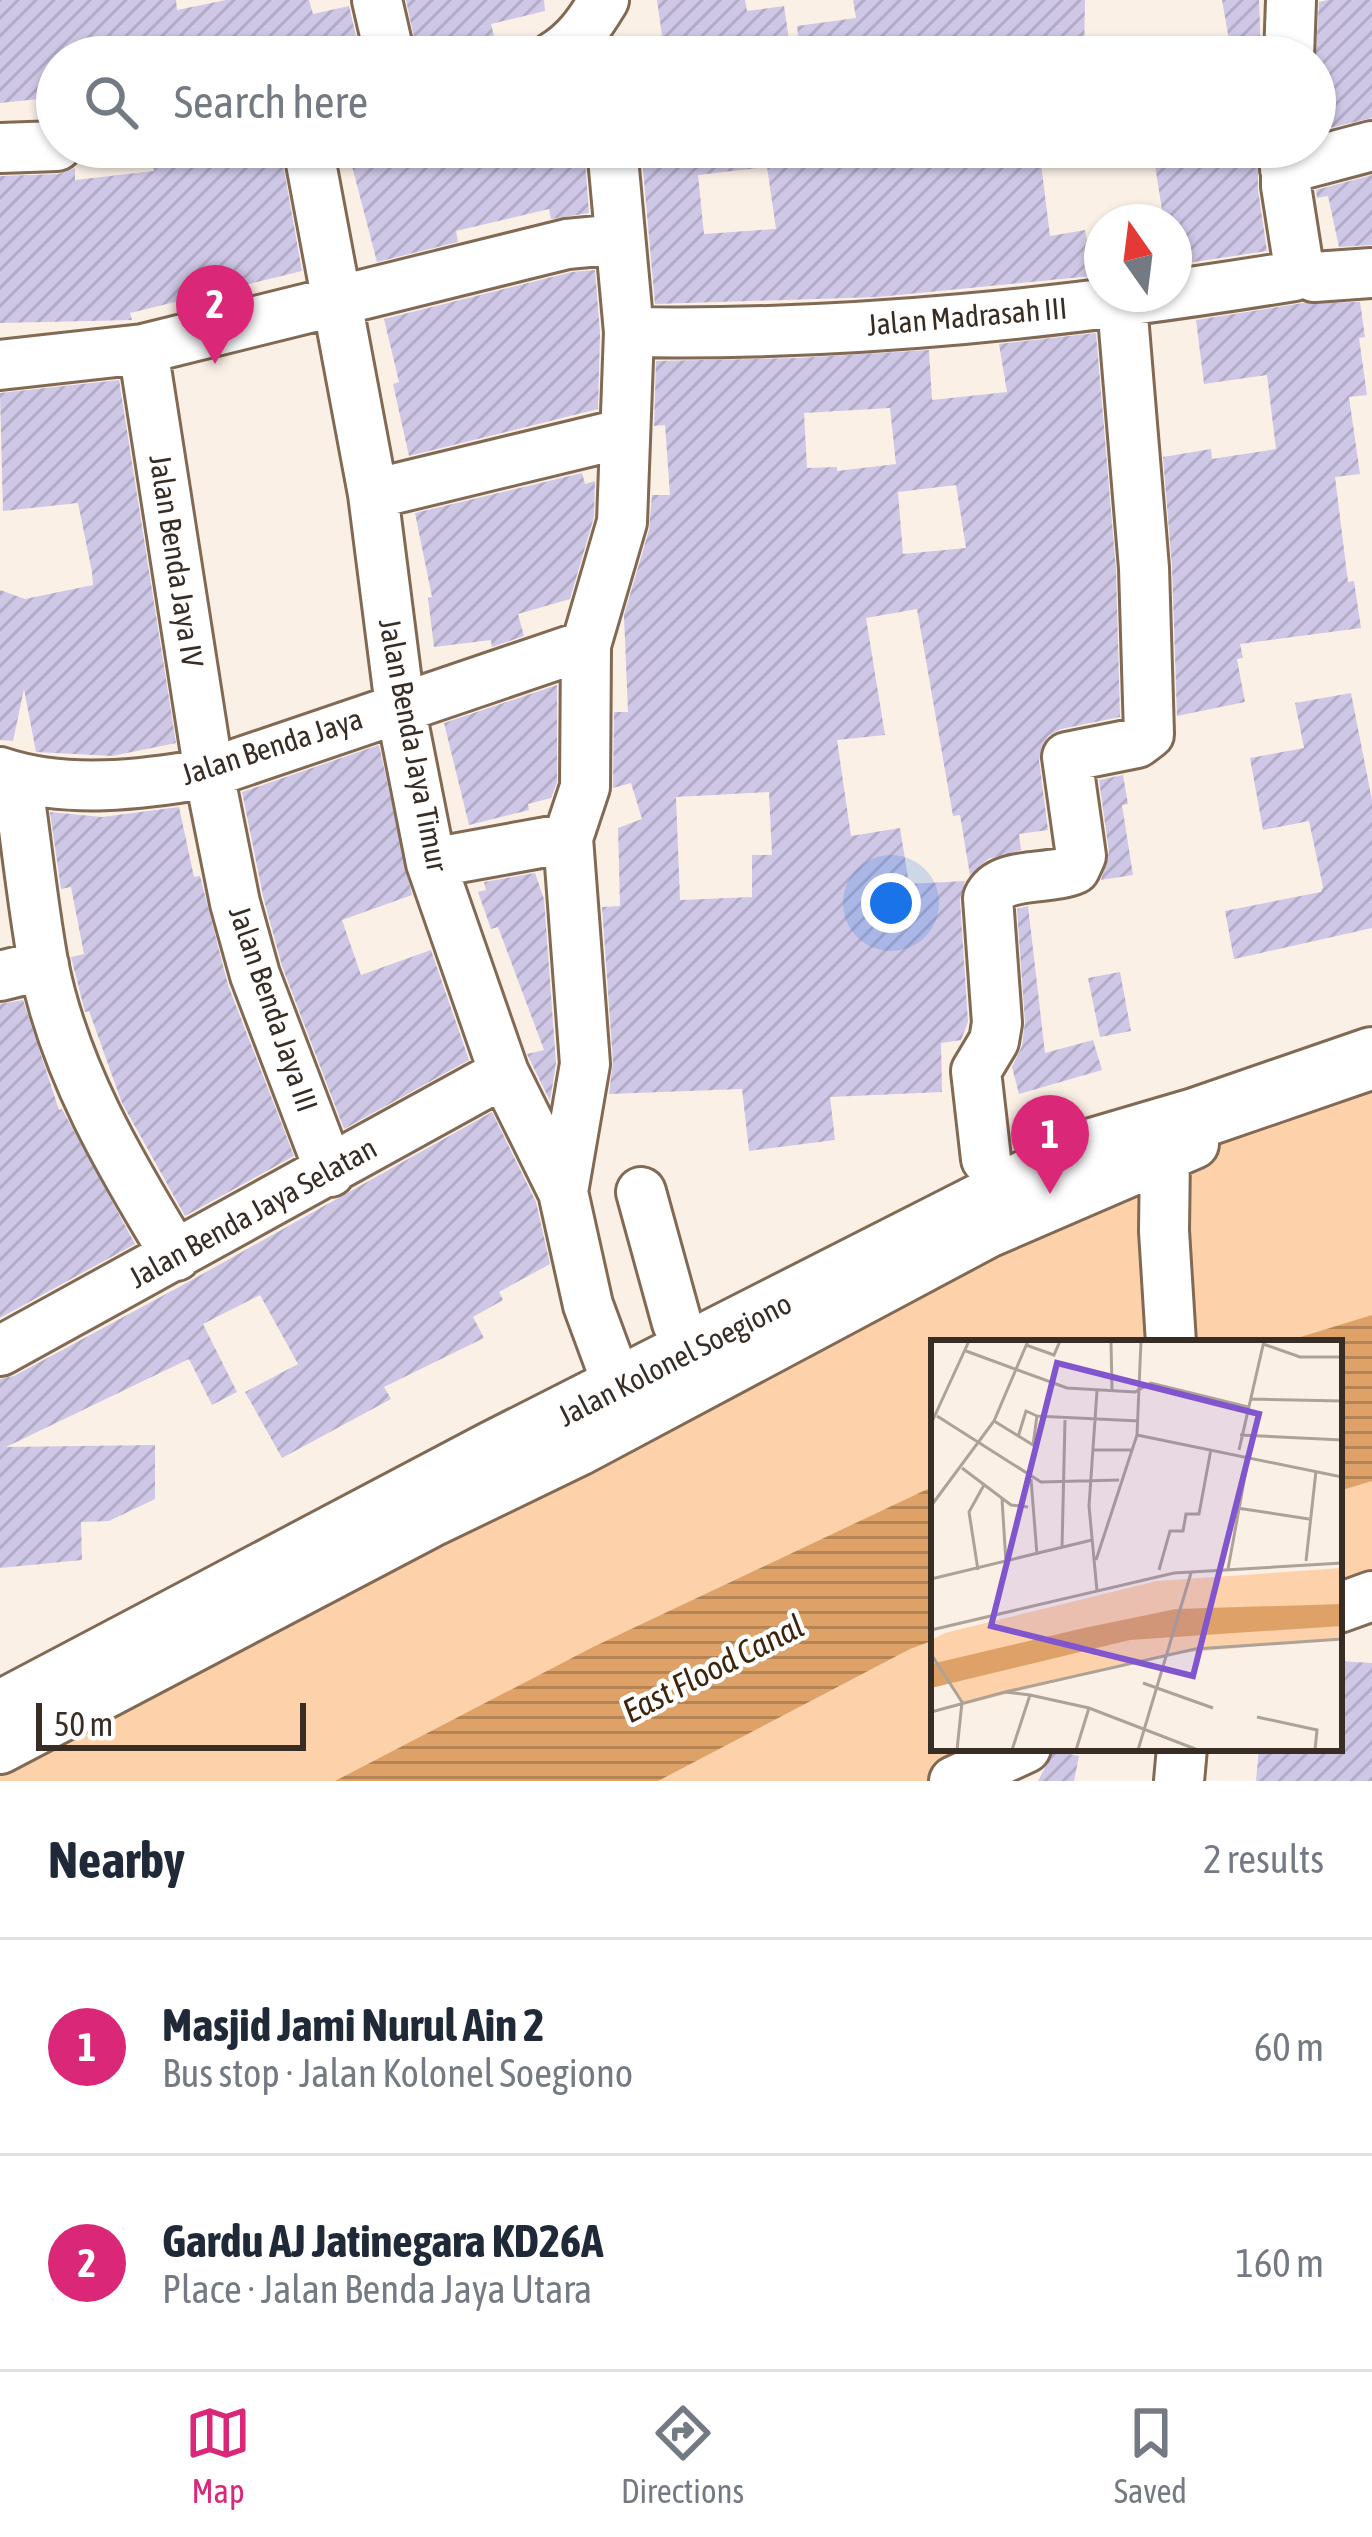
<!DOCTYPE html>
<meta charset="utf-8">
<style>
body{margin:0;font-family:"Asap Condensed",sans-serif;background:#f6f6f7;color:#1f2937}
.compass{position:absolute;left:1084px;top:204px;width:108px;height:108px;border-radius:50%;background:#fff;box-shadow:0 3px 9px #0004;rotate:346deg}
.scale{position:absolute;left:36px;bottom:30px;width:270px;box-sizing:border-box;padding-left:12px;border:6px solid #382d24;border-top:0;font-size:33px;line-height:42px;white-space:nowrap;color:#382d24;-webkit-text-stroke:9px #fff;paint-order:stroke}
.you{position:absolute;left:891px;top:903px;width:42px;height:42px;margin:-30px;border:9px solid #fff;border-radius:50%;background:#1a73e8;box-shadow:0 0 0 18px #1a73e833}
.badge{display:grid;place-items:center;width:78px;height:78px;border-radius:50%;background:#db2777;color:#fff;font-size:39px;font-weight:700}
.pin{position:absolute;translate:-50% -99px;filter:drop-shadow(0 3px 6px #0008)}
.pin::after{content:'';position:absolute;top:63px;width:42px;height:36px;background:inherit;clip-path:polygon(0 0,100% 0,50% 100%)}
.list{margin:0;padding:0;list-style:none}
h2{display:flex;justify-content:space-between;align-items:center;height:156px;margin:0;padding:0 48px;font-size:51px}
h2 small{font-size:39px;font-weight:400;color:#747a83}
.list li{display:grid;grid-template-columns:78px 1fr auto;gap:36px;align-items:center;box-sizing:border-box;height:216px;padding:0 48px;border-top:3px solid #e0e1e3}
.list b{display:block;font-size:45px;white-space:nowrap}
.list p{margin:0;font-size:39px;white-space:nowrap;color:#747a83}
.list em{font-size:39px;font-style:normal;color:#747a83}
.icon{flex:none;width:66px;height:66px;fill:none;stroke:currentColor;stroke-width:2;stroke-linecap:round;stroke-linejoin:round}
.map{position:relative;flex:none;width:1372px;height:1781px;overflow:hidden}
.search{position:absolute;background:#fff;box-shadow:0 3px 9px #0004;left:36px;right:36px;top:36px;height:132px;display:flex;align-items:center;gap:30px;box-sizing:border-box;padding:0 42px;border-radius:66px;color:#747a83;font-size:45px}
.sheet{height:588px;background:#fff}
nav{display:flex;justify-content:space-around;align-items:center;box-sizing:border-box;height:168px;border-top:3px solid #e0e1e3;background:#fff;font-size:33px;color:#747a83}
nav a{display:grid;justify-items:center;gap:6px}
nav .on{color:#db2777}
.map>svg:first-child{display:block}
</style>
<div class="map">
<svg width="1372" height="1781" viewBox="0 0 1372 1781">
<defs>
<pattern id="water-rules" width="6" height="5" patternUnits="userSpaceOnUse" patternTransform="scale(3)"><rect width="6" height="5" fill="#dea268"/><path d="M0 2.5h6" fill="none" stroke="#b58455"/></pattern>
<pattern id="building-hatch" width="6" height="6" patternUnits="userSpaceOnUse" patternTransform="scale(3)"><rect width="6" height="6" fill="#cfc7e6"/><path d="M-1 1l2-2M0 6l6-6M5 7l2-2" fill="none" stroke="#b2abc5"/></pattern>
</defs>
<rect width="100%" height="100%" fill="#fbf0e6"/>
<path fill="#fdd2aa" d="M1372,1077V1607L1339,1619V1343H934V1748H1026L954,1781H0V1749L988,1233Z"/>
<path fill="url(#water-rules)" d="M1372,1315V1481L1339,1491V1343H1281Z
M934,1486V1640L910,1649L658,1781H335L593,1647Z"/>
<path fill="url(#building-hatch)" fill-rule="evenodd" d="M0,0H176L177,10L226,0H309L313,14L349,6L361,57H57V97L0,103Z
M406,0H544L545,11L491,24L495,40L418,57Z
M657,0H745L747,11L784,6L791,53L665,57Z
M853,0H1085L1084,57H858L856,46L800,53L797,26L856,18Z
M1222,0H1259L1261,57H1232Z
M1328,0H1372V118L1325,129L1315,93V67L1319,2Z
M198,147H217L219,155L251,147H280L302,271L130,313L132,320L0,323V176L58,174L75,168V180L154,171L151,156Z
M347,147H584L589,213L551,219L549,209L456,231L458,242L377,262Z
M641,147H775V152L848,147L849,153L892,147H1039L1050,236L1085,230L1094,274L1102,275L878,297L655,304ZM767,167L776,229L704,234L698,175Z
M1152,147H1258V190L1267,251L1174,265V222H1164Z
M1372,175V245L1339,247L1328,196L1317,198L1316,190Z
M595,270L600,333L598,409L409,456L393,384L399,382L384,319L572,272Z
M1360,302L1365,337L1359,338L1367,395L1349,397L1360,474L1335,477L1348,582L1354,581L1361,628L1240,644L1243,658L1237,659L1245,702L1177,716L1172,567L1163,457L1211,449L1212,459L1276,449L1267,375L1204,384L1196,320L1303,303Z
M1096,333L1116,570L1120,717L1061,729L1048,736L1039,760L1048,830L1019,834L1021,850L988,859L970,875L960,815L953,816L917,609L866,618L885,735L837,740L851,836L900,828L909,884L965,881L960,900L968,1022L961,1040L941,1043L942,1092L830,1097L835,1140L749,1151L742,1089L609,1094L613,1062L602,907L620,906L618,828L642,819L631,783L613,788L614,712H628L624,615L649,530L652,495H670L665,425L654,426L656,361L797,358L929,350L932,400L1007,392L999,344ZM890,408L896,464L837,471V467L807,468L804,413ZM956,485L966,548L903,554L898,492ZM769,792L772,855H752V897L680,900L676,797Z
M119,380L176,743L112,756L36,752L24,689L13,741L0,740V590L25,599L93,585L92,572L78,503L3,511L0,393Z
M582,473L585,484L595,481L594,517L570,599L518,614L524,636L492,647L491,640L434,647L428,598L432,597L415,513Z
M557,685V782L551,798L528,804L529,810L469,825L444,723Z
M1351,693L1372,800V928L1234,959L1225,911L1321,892L1323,887L1309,821L1263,830L1250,758L1304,748L1295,703Z
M379,745L412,895L342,920L361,975L431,950L469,1060L344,1129L282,966L263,896L242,792Z
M1123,775L1128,804L1122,805L1133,875L1101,880L1109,852L1099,780Z
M179,807L194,877L200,876L228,985L294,1156L185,1216L122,1103L89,1011L85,1012L71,957L84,954L71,887L61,889L50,812L102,817Z
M535,873L544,899L556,1063L550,1101L527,1054L544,1050L498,927L491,929L478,892L486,890L484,882Z
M1028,906L1045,1053L1093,1040L1102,1070L1019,1094L1012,1067L1022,1046L1025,1022L1017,909Z
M1120,972L1131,1031L1100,1037L1088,978Z
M23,1000L59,1110L62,1109L135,1244L0,1318V1004Z
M492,1112L536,1202L550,1264L499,1292L503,1300L473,1317L484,1338L384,1387L391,1399L282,1458L245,1392L298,1364L260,1295L203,1324L237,1392L212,1405L189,1359L6,1447L155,1445V1499L109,1521L81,1522L82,1560L0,1568V1379L14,1376L190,1281Z
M1339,1661L1372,1663V1781H1256L1259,1748H1339Z
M1054,1751L1079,1756L1074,1781H1038Z"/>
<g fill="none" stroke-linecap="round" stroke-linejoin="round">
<g stroke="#816954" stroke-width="54">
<path id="minor" d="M377,0L390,57
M553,57C577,43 590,23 604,0
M1289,57L1291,0
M308,147L373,494L400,706L431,863L504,1073L563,1192L588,1305L619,1389
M1286,147V186L1298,262L1304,271
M0,148L57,146
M1285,169L1372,146
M629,332C853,336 1074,312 1294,276L1304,271L1314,277L1372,273
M143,349L209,773L235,903L255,975L330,1172
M0,365L143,349L567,244L620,239
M373,494L625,433
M0,772C66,794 142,785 209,773L586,645
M17,778C26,839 32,901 43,962C64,1070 120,1164 176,1256
M431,863L568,838
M0,976L44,965
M1165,1155L1164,1231L1171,1343
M986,1159L976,1071L994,1041L997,1023L988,898C1001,870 1049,881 1075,869L1081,856L1067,757L1137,743L1149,734L1144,568L1122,304
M563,1192L585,1064L568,838L585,787L586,645L622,522L629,332L612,147
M641,1192L677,1323
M0,1351L504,1073
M1339,1608L1372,1596
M0,1749L430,1523L579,1451L988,1233L1194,1144
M954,1781L1026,1748
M1179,1781L1182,1748"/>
</g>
<g stroke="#816954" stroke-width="66">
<path id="major" d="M0,1712L493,1452L1086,1151L1195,1119L1372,1058"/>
</g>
<use href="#minor" stroke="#fff" stroke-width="48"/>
<use href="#major" stroke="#fff" stroke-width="60"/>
</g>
<g text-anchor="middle" stroke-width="9" stroke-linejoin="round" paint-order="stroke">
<g font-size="30" fill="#382d24" stroke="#fff">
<text transform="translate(967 317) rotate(-5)" y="10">Jalan Madrasah III</text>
<text transform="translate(176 561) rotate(81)" y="10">Jalan Benda Jaya IV</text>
<text transform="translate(413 745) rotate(79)" y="10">Jalan Benda Jaya Timur</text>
<text transform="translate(272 747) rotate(-18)" y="10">Jalan Benda Jaya</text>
<text transform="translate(273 1009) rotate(71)" y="10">Jalan Benda Jaya III</text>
<text transform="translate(253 1213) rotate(-29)" y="10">Jalan Benda Jaya Selatan</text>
<text transform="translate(675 1360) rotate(-27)" y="10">Jalan Kolonel Soegiono</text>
</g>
<g font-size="33" font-style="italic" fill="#3d240a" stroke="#fff">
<text transform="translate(713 1668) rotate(-27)" y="12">East Flood Canal</text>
</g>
</g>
<g transform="translate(931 1340)">
<rect width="411" height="411" fill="#fbf0e6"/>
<path d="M411,228V299L239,314L31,365L0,314V300L14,293L226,241Z" fill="#fdd2aa"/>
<path d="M411,264V286L199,300L0,348V324L153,288L245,269Z" fill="#dea268"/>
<path fill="none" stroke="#ada298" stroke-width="3" d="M180,1L181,51M332,4L369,17H411M95,5L123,15L129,1M35,11L136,48L204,52L220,43L317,67M319,59L411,61M6,76L110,142L188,140M63,81L102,105L106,76L208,81M0,84L38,1M206,95L411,137M309,95L411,100M87,97L95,71L106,76M163,110H202M308,110L333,1M31,128L80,165L97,167M100,139L106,215M71,159L75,223M0,166L63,81L97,1M306,168L378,179M131,208L134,80M165,220L206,95L210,1M375,221L385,131M297,229L318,114M47,230L38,172L53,145M228,230L239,191H252L255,174H268L280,109M0,239L161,200M166,251L158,166L166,51M0,290L243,233L411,223M0,314L31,362L26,410M212,343L282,368M74,352L264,309L411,299M0,372L74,352L99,355L158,368L267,410M326,377L386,390L384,410M81,410L99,355M145,410L158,368M207,410L260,233"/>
<path fill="#8155ce" fill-opacity="0.15" stroke="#8155ce" stroke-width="6" d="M126,23L328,74L262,336L60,286Z"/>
<rect width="411" height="411" fill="none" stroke="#382d24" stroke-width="6"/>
</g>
</svg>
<svg class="compass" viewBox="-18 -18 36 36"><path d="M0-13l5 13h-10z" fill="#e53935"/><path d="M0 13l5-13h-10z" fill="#747a83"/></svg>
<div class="scale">50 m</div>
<div class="you"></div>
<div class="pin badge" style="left:1050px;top:1194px">1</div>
<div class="pin badge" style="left:215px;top:364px">2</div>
<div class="search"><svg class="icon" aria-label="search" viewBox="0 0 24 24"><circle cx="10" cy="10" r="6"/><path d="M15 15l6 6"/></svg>Search here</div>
</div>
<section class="sheet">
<h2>Nearby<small>2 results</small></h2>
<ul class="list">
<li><span class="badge">1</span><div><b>Masjid Jami Nurul Ain 2</b><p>Bus stop · Jalan Kolonel Soegiono</p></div><em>60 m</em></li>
<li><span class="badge">2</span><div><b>Gardu AJ Jatinegara KD26A</b><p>Place · Jalan Benda Jaya Utara</p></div><em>160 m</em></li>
</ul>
</section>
<nav>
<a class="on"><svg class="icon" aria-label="map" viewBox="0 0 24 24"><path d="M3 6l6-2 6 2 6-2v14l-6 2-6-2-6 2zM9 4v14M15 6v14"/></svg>Map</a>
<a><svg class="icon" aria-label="directions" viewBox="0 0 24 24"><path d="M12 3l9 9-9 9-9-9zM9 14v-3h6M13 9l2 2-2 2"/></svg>Directions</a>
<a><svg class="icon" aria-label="saved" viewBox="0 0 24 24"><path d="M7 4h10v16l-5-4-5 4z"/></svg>Saved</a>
</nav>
